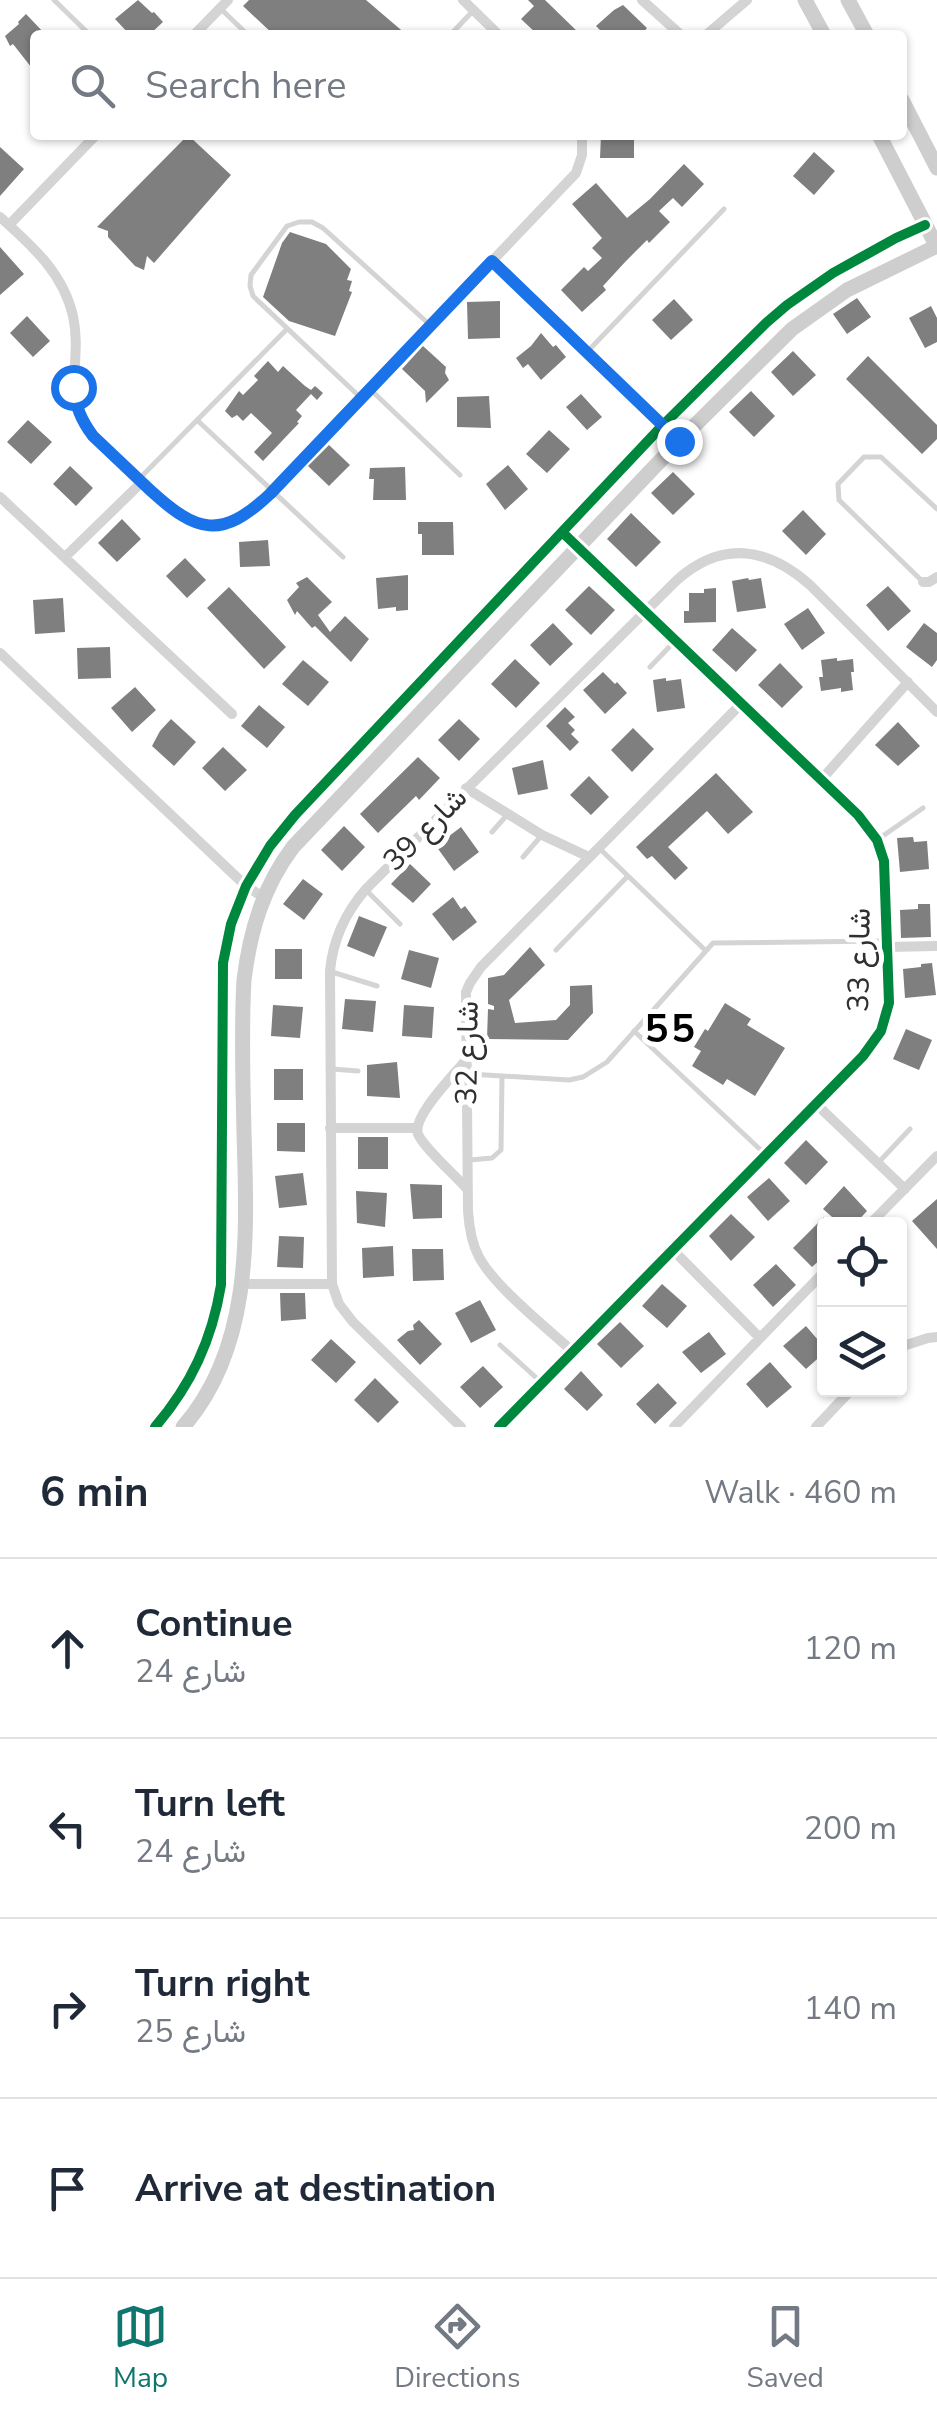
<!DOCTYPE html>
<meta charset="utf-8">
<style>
body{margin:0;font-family:"Nunito Sans",Vazirmatn,sans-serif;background:#f6f6f7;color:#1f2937}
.controls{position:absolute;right:30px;bottom:30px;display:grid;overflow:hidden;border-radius:10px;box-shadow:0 2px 8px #0004}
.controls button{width:90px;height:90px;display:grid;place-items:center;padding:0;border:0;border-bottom:2px solid #e0e1e3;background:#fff;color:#1f2937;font:50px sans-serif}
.stop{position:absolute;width:30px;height:30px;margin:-22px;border:8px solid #1a73e8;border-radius:50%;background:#fff}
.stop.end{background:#1a73e8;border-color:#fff;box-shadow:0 2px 10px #0008}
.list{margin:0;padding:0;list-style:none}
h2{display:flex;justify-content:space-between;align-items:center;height:130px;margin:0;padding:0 40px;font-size:42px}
h2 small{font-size:32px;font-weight:400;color:#747a83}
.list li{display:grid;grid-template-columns:65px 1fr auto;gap:30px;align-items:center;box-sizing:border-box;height:180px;padding:0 40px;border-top:2px solid #e0e1e3}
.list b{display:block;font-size:38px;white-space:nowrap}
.list p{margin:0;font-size:32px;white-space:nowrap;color:#747a83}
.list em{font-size:32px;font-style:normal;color:#747a83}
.icon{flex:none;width:55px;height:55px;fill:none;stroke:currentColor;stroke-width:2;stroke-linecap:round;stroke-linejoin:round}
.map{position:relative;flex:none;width:937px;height:1427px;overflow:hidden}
.search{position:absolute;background:#fff;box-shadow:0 2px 8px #0004;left:30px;right:30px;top:30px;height:110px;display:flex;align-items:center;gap:25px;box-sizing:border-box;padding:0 35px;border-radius:10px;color:#747a83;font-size:38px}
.sheet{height:850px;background:#fff}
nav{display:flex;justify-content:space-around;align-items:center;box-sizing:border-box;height:140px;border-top:2px solid #e0e1e3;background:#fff;font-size:28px;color:#747a83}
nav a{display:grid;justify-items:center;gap:5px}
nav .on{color:#0f766e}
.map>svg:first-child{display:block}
</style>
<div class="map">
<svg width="937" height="1427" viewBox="0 0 937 1427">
<rect width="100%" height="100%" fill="#fff"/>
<path fill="#7f7f7f" d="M138,0L152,13L154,12L163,22L149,35H130L115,19Z
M249,0H366L407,35H274L243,6Z
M528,0H545L581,35H538L521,19L534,6Z
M623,5L647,28L641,35H605L596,26L614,10Z
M26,14L46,35H35V72L13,44L10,46L5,36L19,24L18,22Z
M188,135L231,175L154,263L147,256L144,270L135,266L108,237V231L97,227Z
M601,135H634V158H600Z
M0,147L24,169L0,196Z
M814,152L835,171L814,195L793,176Z
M684,164L704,184L682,207L673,198L659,211L670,222L649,243L647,240L626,261L603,286L606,290L582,312L561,290L584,267L588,271L602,258L592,248L602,238L572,204L596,183L627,218L650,199Z
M290,232L326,244L351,269L347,280L352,281L349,291L352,292L335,336L289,321L263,297L282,243Z
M0,247L24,274L0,295Z
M857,298L871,317L847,334L833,314Z
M674,299L693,320L671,340L652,320Z
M500,301V338L468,339L467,302Z
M931,306L937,318V342L925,348L909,318Z
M27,316L50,341L33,357L10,333Z
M541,333L553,347L556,345L566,357L541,380L528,364L523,368L516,358L531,346Z
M423,346L446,367L445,373L449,380L426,403L425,391L402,369Z
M793,351L816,375L793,396L771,372Z
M868,356L937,425V439L922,454L846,379Z
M268,361L278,372L283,366L305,386L311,390L315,386L323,393L317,400L311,394L296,410L302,416L297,422L299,423L263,461L254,452L272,433L251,413L243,421L237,415L232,418L225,411L239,391L243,395L258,380L254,376Z
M751,391L775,416L754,437L729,412Z
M581,394L602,417L587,430L566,407Z
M489,396L491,428L457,427V397Z
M28,420L52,442L31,464L7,442Z
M549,430L570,449L547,473L526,454Z
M329,445L350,465L329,486L308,466Z
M508,465L528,489L505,510L486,484Z
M70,466L93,488L76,506L53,484Z
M405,467L406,500H373L374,479H369L370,468Z
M673,472L695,494L673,515L651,493Z
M803,510L826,534L806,555L782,531Z
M631,513L661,542L636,567L607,539Z
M122,519L141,539L117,562L98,543Z
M418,522H453L454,555H422V534H418Z
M268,540L270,566L240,567L239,542Z
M185,558L206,580L187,598L166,576Z
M408,575V610L396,611V607L378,609L376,578Z
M307,577L332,602L318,615L330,632L345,616L369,639L351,662L315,626L312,628L297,611L295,615L287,600L299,587L296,583Z
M748,578L749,580L761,578L766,608L737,612L732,581Z
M589,586L615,610L591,635L565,610Z
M888,586L911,611L888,631L866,605Z
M229,587L286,647L264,669L207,608Z
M716,588V622L684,623V611H689V593H704V589Z
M63,598L65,632L35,634L33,600Z
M808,608L825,633L802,650L784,624Z
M553,623L573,644L550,666L530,645Z
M924,623L937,633V660L932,667L906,647Z
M732,628L757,650L736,672L712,650Z
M110,647L111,678L78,679L77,648Z
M837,658V661L853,659L854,672H851L853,690L841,692V688L821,691L819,677H823L821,660Z
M515,659L540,683L516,708L491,684Z
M303,660L329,682L308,706L282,684Z
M780,663L803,687L782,708L758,685Z
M603,672L615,684L617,682L627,693L605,714L583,690Z
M666,678V681L681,679L685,708L657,712L653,680Z
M135,687L156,710L132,732L111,708Z
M259,705L285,727L267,748L241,726Z
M565,707L575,717L568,723L575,730L571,734L579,742L570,751L546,726Z
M171,719L196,742L174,766L152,746L160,731Z
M459,719L480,739L459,761L438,740Z
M898,722L920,746L898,766L875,745Z
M633,728L654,749L632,772L611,750Z
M223,747L247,770L225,791L202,768Z
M418,757L440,778L419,800L416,796L378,833L360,814Z
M543,760L548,789L518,795L512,768Z
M716,773L753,812L728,834L707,811L668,847L688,868L675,880L652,856L647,859L636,847Z
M589,776L609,797L591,815L570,795Z
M344,826L365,847L342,871L321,850Z
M461,827L479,852L454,871L436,846Z
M913,837L914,842L927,841L929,869L900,872L897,838Z
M410,864L431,884L413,903L391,884Z
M303,879L323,894L304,920L283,904Z
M453,897L461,909L465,906L477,922L453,941L432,914Z
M918,904H930L931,937L901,938L900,910L918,909Z
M359,916L387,927L374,957L347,946Z
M530,947L545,965L509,1000L515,1023L556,1020L570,1005V986L592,985L593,1013L568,1040L487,1039L488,1009L494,1010V1006L488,1004V978L504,975Z
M275,949H302V979H275Z
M409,950L439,958L431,988L401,979Z
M932,963L936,995L905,998L903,969L921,967V964Z
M345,999L376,1001L373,1032L342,1029Z
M725,1003L751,1019L747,1025L785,1048L755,1096L727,1079L723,1085L692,1066L701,1051L694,1047L705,1029L708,1031Z
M273,1005L303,1007L300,1038L271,1036Z
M404,1005L434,1007L432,1038L402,1036Z
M906,1029L932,1040L919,1070L893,1059Z
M397,1062L400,1098L367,1096V1065Z
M274,1069H303V1100H274Z
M277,1123H305V1152L277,1151Z
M358,1137H388V1169H358Z
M806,1140L828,1162L806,1185L784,1163Z
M303,1173L307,1205L279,1208L275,1176Z
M769,1178L790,1201L768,1221L747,1197Z
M410,1184L442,1185V1218L413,1219Z
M844,1186L867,1211L855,1224H840L823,1209Z
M356,1191L387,1193L385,1227L357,1223Z
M937,1199V1249L912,1221Z
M731,1214L755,1237L731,1261L709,1236Z
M824,1217V1256L812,1267L793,1248Z
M279,1236L304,1237L303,1268L277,1267Z
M393,1246L394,1276L363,1278L362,1248Z
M412,1249H443L444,1280L413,1281Z
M776,1264L796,1285L773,1307L753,1285Z
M662,1284L687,1306L667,1328L642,1306Z
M280,1293H305L306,1319L281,1321Z
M480,1300L496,1330L471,1343L455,1313Z
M419,1320L442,1344L420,1365L397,1340L408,1331L414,1330L413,1325Z
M620,1322L644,1346L621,1368L597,1344Z
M806,1326L824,1347V1353L806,1369L783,1346Z
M709,1332L726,1354L701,1373L682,1352Z
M331,1339L356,1362L336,1383L311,1360Z
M770,1362L792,1387L767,1408L746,1384Z
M483,1366L503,1387L480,1408L460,1387Z
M581,1371L603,1395L587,1411L564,1389Z
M375,1378L399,1402L378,1423L354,1400Z
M658,1383L677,1403L655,1424L636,1404Z"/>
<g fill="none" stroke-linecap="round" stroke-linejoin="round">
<path stroke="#d4d4d4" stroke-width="5" d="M54,0L90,35
M222,10L248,35
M450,35L472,12
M588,351L724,209
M372,391L460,475
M361,398L253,296L250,286L251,275L287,226L299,222H312L323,228L429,324
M197,420L343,557
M139,479L287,329
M921,580L839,500L838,484L864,457H881L937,509
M650,667L675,641
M492,832L507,815
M877,840L923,808
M599,848L705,950
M523,857L541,836
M367,891L400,924
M556,950L627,877
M332,972L377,986
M634,1031L765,1154
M332,1069L358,1071
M469,1074L569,1080L583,1077L607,1062L713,943L884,941
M470,1160L492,1158L501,1150L502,1076
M878,1163L910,1129
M500,1345L542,1383"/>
<path stroke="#d4d4d4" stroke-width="10" d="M463,0L499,35
M642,0L681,35
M194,35L228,0
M706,35L747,0
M0,217C31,245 63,272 73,316C83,363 60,392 93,436C112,454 131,472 150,489C197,533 221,541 270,494L576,173L582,155V135
M9,225L96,135
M492,261L679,441
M0,497L232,714
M65,557L142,482
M923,582H929L937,577
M0,653L246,886L263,897
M821,780L908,682
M466,788L542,835L589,857
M886,947L937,946
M465,1061C453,1076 412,1117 418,1134C423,1147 457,1177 467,1189
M815,1103L905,1189
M330,1128H417
M870,1224L937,1156
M672,1249L760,1338
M242,1284H332
M900,1347L928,1338L937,1337
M573,1352C546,1327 495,1287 479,1257C471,1242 469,1227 468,1211L466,992L470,983L481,967L741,704
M461,1427L353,1322L339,1304L332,1284L330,971C333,939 345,913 366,889L677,580C722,540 767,547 810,585L937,712
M499,1427L863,1056L881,1031L889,1003L884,861L877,840L858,815L562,532
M674,1427L824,1272
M816,1427L851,1390"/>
<path stroke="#cecece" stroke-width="15" d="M805,0L824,35
M848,0L867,35
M902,100L937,168
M879,135L937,247
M155,1427C191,1385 212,1340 221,1285L223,963L231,924L246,886L270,846L295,815L662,426L766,323L787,305L833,273L896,238L925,225
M183,1427C253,1347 247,1233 244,1133C243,1082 241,1031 244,980C250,931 263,887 293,847L679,441L792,329L847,290L937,246"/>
<g stroke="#fff" stroke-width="16">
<path id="cycleway" d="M155,1427C191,1385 212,1340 221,1285L223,963L231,924L246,886L270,846L295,815L662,426L766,323L787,305L833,273L896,238L925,225
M499,1427L863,1056L881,1031L889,1003L884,861L877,840L858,815L562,532"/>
</g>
<use href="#cycleway" stroke="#00873e" stroke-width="10"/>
</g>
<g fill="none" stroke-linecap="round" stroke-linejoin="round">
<path stroke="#1a73e8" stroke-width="12" d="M73,387C76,407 81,420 93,436C112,454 131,472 150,490C197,533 221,540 270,494L492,261L679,441"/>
</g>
<g text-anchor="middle" stroke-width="10" stroke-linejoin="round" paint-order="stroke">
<g font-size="30" fill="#303030" stroke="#fff">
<text transform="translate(425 829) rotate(-45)" y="10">شارع 39</text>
<text transform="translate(859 960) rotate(-89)" y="10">شارع 33</text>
<text transform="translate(467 1053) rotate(-89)" y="10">شارع 32</text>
</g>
<g font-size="40" font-weight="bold" letter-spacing="2.5" fill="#000" stroke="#fff">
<text x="671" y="1042">55</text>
</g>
</g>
</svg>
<div class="controls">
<button><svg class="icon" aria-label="locate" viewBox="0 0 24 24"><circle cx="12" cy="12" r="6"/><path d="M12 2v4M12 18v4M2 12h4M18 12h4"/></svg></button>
<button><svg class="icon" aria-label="layers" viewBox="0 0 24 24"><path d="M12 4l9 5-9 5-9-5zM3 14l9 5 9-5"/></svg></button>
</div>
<div class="stop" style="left:73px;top:387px"></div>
<div class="stop end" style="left:679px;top:441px"></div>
<div class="search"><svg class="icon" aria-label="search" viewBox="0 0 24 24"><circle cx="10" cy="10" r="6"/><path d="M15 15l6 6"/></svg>Search here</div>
</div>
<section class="sheet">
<h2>6 min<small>Walk · 460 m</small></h2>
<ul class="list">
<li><svg class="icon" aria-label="ahead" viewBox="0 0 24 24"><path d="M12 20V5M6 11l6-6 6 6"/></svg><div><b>Continue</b><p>شارع 24</p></div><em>120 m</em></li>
<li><svg class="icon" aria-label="left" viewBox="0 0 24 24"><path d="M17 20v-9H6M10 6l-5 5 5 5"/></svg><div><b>Turn left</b><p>شارع 24</p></div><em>200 m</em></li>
<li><svg class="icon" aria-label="right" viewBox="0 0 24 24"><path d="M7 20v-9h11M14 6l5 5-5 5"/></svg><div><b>Turn right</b><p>شارع 25</p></div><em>140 m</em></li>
<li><svg class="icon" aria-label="arrive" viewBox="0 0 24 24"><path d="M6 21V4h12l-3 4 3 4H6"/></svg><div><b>Arrive at destination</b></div></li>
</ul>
</section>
<nav>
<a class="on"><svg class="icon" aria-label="map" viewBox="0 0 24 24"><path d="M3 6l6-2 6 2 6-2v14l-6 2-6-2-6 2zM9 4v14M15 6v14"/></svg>Map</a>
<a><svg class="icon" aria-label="directions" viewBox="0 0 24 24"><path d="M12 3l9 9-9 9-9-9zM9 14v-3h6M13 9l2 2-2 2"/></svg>Directions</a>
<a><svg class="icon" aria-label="saved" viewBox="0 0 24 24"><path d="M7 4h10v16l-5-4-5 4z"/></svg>Saved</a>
</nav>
